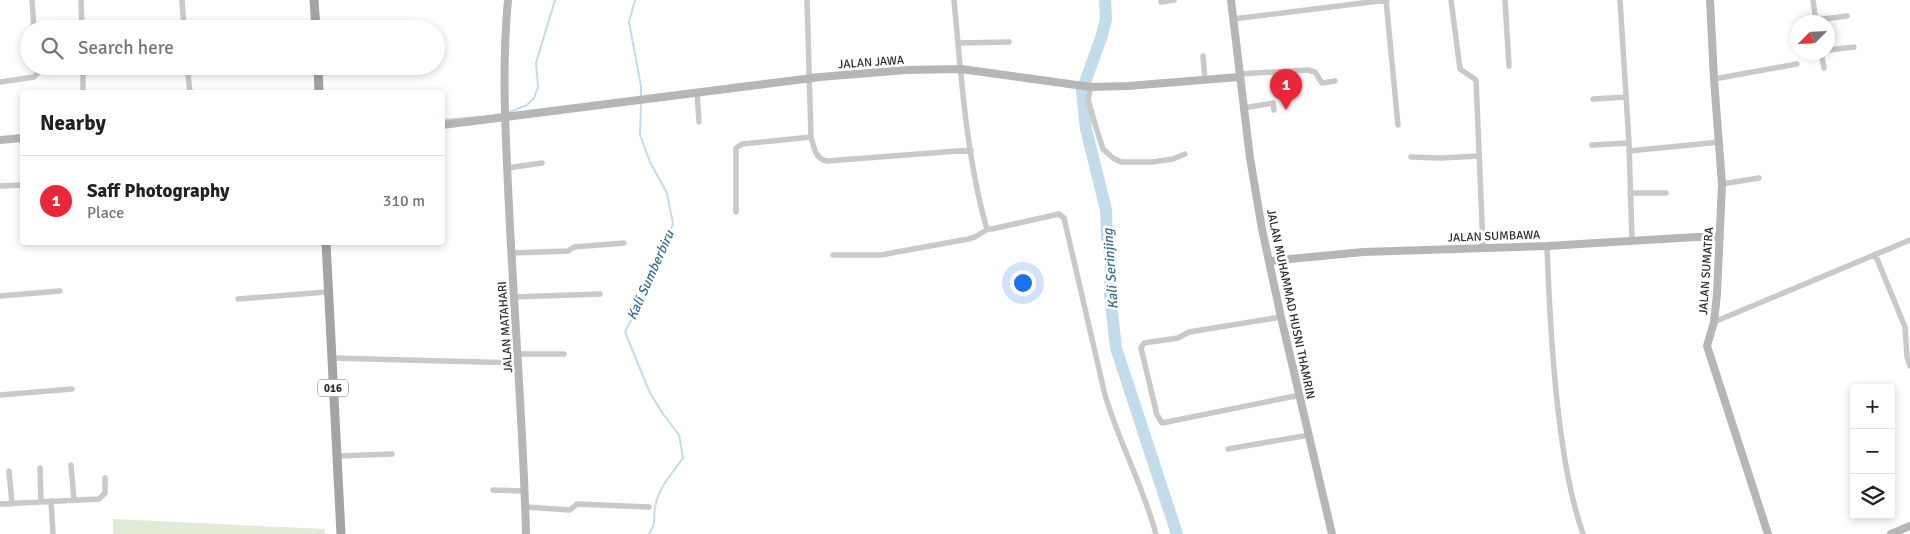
<!DOCTYPE html>
<meta charset="utf-8">
<style>
body{margin:0;font-family:Signika,sans-serif;background:#f6f6f6;color:#202124}
.controls{position:absolute;right:15px;bottom:15px;display:grid;overflow:hidden;border-radius:5px;box-shadow:0 2px 8px #0003}
.controls button{width:45px;height:45px;display:grid;place-items:center;padding:0;border:0;border-bottom:1px solid #e0e0e0;background:#fff;color:#202124;font:25px sans-serif}
.compass{position:absolute;left:1790px;top:15px;width:45px;height:45px;border-radius:50%;background:#fff;box-shadow:0 2px 8px #0003;rotate:246deg}
.you{position:absolute;left:1022px;top:282px;width:18px;height:18px;margin:-12px;border:4px solid #fff;border-radius:50%;background:#1a73e8;box-shadow:0 0 0 8px #1a73e833}
.badge{display:grid;place-items:center;width:32px;height:32px;border-radius:50%;background:#e82838;color:#fff;font-size:16px;font-weight:700}
.pin{position:absolute;translate:-50% -41px;filter:drop-shadow(0 1px 2px #0008)}
.pin::after{content:'';position:absolute;top:26px;width:18px;height:15px;background:inherit;clip-path:polygon(0 0,100% 0,50% 100%)}
.list{margin:0;padding:0;list-style:none}
h2{display:flex;justify-content:space-between;align-items:center;height:65px;margin:0;padding:0 20px;font-size:21px}
h2 small{font-size:16px;font-weight:400;color:#757577}
.list li{display:grid;grid-template-columns:32px 1fr auto;gap:15px;align-items:center;box-sizing:border-box;height:90px;padding:0 20px;border-top:1px solid #e0e0e0}
.list b{display:block;font-size:19px;white-space:nowrap}
.list p{margin:0;font-size:16px;white-space:nowrap;color:#757577}
.list em{font-size:16px;font-style:normal;color:#757577}
.icon{flex:none;width:28px;height:28px;fill:none;stroke:currentColor;stroke-width:2;stroke-linecap:round;stroke-linejoin:round}
.map{position:relative;flex:none;width:1910px;height:534px;overflow:hidden}
.search{position:absolute;background:#fff;box-shadow:0 2px 8px #0003;left:20px;top:20px;width:425px;height:55px;display:flex;align-items:center;gap:12px;box-sizing:border-box;padding:0 18px;border-radius:28px;color:#757577;font-size:19px}
.panel{position:absolute;background:#fff;box-shadow:0 2px 8px #0003;left:20px;top:90px;width:425px;height:155px;border-radius:5px}
.map>svg:first-child{display:block}
</style>
<div class="map">
<svg width="1910" height="534" viewBox="0 0 1910 534">
<rect width="100%" height="100%" fill="#fff"/>
<path fill="#e2ead8" d="M113,519L325,529V534H113Z"/>
<g fill="none" stroke-linecap="round" stroke-linejoin="round">
<path stroke="#c3dceb" stroke-width="2" d="M635,0L629,22L641,86V98
M641,103L640,135L650,162L667,193L673,224L663,249L652,266L643,296L625,332L650,393L663,414L679,435L683,458C672,473 658,489 655,507C653,521 657,520 649,534
M507,113L527,105L534,98L538,87L536,63L555,0
M442,120L478,117"/>
<path stroke="#c3dceb" stroke-width="12" d="M1105,0L1106,19L1102,35L1082,91L1086,129L1106,210L1107,238L1111,260L1110,294L1116,348L1177,534"/>
<path stroke="#c9c9c9" stroke-width="5.5" d="M32,0L34,29
M81,0L82,29
M182,0L184,29
M807,0L811,137C814,147 815,159 827,161L971,150
M954,0C961,74 966,154 986,226L988,229H992L1059,214L1064,218L1105,395C1119,442 1143,486 1156,534
M1386,0L1398,125
M1451,0L1460,69L1476,80L1477,103L1483,247
M1505,0L1509,66
M1620,0L1629,143L1632,240
M1813,0L1816,22
M1161,2L1174,0
M1233,19L1387,0
M1816,20L1847,16
M958,43L1009,42
M1828,50L1854,47
M1821,52L1824,68
M1203,56L1205,80
M83,66V92
M187,66L190,92
M1239,74L1308,70L1315,72L1322,83L1335,81
M1714,79L1797,64
M0,82L34,77L37,74V66
M1091,87L1088,99L1095,124L1103,149L1113,158L1121,162H1152L1173,159L1185,154
M697,92L699,122
M1593,99L1626,97
M1243,108L1273,103L1274,110
M1592,145L1629,143
M1629,151L1720,142
M1411,157L1440,158L1479,156
M507,168L542,163
M1722,184L1759,178
M0,186L22,185
M1630,193H1666
M736,212V148L742,144L811,137
M1547,246C1549,303 1552,361 1559,418C1564,458 1570,496 1583,534
M511,253L568,251L574,247L624,243
M1875,254L1905,327L1907,357L1910,366
M833,255H881L968,239L975,237L988,229
M0,296L60,291
M513,297L600,294
M238,299L327,292
M1281,317L1189,332L1178,338L1144,343L1141,348L1157,415L1162,423L1300,395
M1714,322L1910,240
M518,354H564
M332,358L519,363
M0,395L72,389
M1228,449L1309,435
M338,456L392,454
M71,465L74,500
M40,468L41,502
M9,471L12,504
M493,490L525,491
M51,501L53,534
M0,504L99,499L105,493V478
M526,507L570,510L577,504L649,507"/>
<path stroke="#b6b6b6" stroke-width="8" d="M508,0C502,62 505,124 508,186C513,302 523,418 526,534
M1231,0L1250,158L1262,229L1281,317L1332,534
M1710,0L1714,79L1722,184L1717,294L1714,322L1707,346L1768,534
M442,125L820,77L906,70L961,69L1091,87L1128,86L1239,77
M0,140L22,138
M1269,261L1363,252L1547,246L1696,237H1720
M1891,534L1910,526"/>
<path stroke="#a4a4a4" stroke-width="9" d="M314,0L316,29
M318,66L319,92
M326,242L341,534"/>
</g>
<g text-anchor="middle" stroke-width="5" stroke-linejoin="round" paint-order="stroke">
<rect fill="#fff" stroke="#6b6b6b" stroke-width="1" x="318" y="379.5" width="30" height="17" rx="4"/>
<g font-size="11" font-weight="bold" fill="#2c2c2c">
<text x="333" y="392">016</text>
</g>
<g font-size="12" fill="#2c2c2c" stroke="#fff">
<text transform="translate(871 62) rotate(-4)" y="4">JALAN JAWA</text>
<text transform="translate(1494 236) rotate(-2)" y="4">JALAN SUMBAWA</text>
<text transform="translate(1706 271) rotate(-86)" y="4">JALAN SUMATRA</text>
<text transform="translate(1291 304) rotate(78)" y="4">JALAN MUHAMMAD HUSNI THAMRIN</text>
<text transform="translate(505 327) rotate(-94)" y="4">JALAN MATAHARI</text>
</g>
<g font-size="14" font-style="italic" fill="#396e8e" stroke="#fff">
<text transform="translate(1110 269) rotate(-94)" y="5">Kali Serinjing</text>
<text transform="translate(650 275) rotate(-66)" y="5">Kali Sumberbiru</text>
</g>
</g>
</svg>
<div class="controls">
<button>+</button>
<button>−</button>
<button><svg class="icon" aria-label="layers" viewBox="0 0 24 24"><path d="M12 4l9 5-9 5-9-5zM3 14l9 5 9-5"/></svg></button>
</div>
<svg class="compass" viewBox="-18 -18 36 36"><path d="M0-13l5 13h-10z" fill="#e53935"/><path d="M0 13l5-13h-10z" fill="#757577"/></svg>
<div class="you"></div>
<div class="pin badge" style="left:1286px;top:110px">1</div>
<div class="search"><svg class="icon" aria-label="search" viewBox="0 0 24 24"><circle cx="10" cy="10" r="6"/><path d="M15 15l6 6"/></svg>Search here</div>
<section class="panel">
<h2>Nearby<small></small></h2>
<ul class="list">
<li><span class="badge">1</span><div><b>Saff Photography</b><p>Place</p></div><em>310 m</em></li>
</ul>
</section>
</div>
